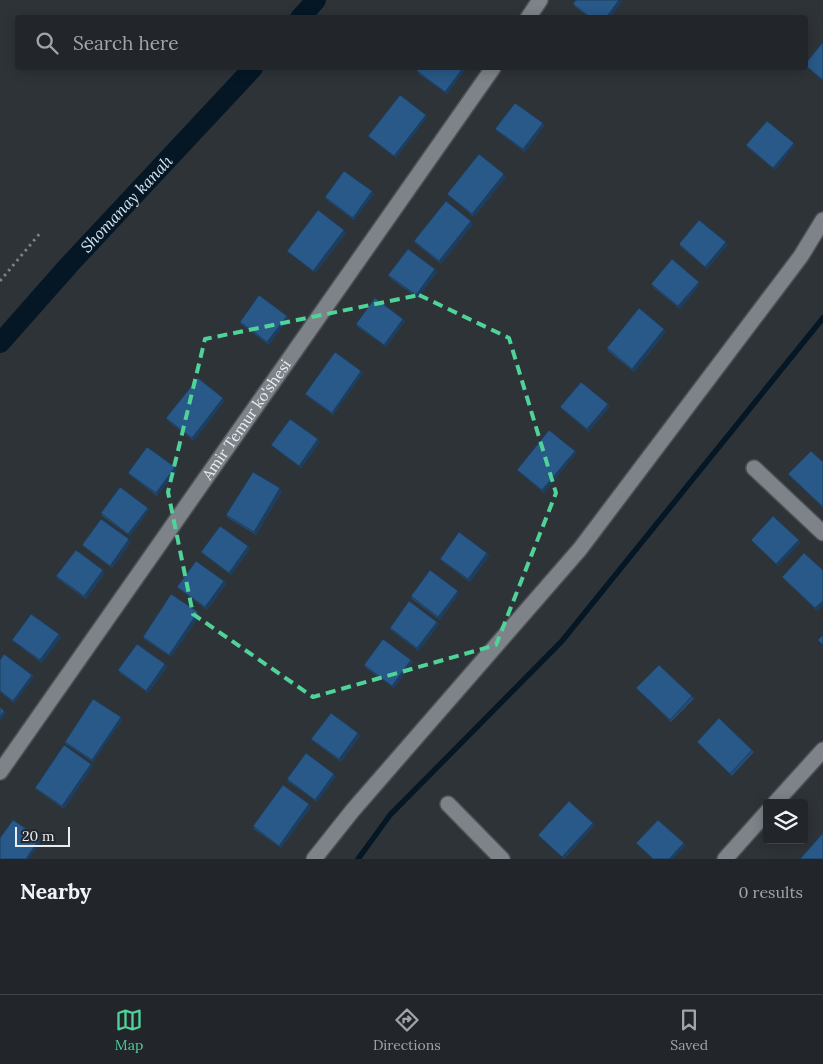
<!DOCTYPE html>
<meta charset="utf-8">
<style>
body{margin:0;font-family:Lora,serif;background:#2a2e32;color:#f1f3f6}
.controls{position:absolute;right:15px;bottom:15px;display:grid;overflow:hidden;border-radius:5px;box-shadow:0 2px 12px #0003}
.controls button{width:45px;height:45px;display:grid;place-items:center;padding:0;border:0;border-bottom:1px solid #3f4347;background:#22262a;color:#f1f3f6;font:25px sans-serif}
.scale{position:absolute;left:15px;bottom:12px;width:55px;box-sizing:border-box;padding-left:5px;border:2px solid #e9ecf0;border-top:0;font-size:14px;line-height:18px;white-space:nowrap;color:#e9ecf0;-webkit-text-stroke:4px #24292e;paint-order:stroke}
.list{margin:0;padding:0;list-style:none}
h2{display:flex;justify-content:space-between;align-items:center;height:65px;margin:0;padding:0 20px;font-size:21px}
h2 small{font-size:16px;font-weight:400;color:#a2a5a8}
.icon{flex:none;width:28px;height:28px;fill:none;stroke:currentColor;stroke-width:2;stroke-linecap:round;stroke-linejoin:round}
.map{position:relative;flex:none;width:823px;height:859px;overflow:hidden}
.search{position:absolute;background:#22262a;box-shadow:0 2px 12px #0003;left:15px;right:15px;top:15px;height:55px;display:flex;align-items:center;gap:12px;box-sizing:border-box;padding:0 18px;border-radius:5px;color:#a2a5a8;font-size:19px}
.sheet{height:135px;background:#22262a}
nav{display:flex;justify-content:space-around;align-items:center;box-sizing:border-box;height:70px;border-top:1px solid #3f4347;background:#22262a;font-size:14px;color:#a2a5a8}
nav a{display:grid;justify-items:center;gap:2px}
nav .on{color:#4fd399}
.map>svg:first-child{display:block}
</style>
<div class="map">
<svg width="823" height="859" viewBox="0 0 823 859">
<rect width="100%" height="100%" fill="#2e3338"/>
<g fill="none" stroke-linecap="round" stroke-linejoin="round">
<path stroke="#051725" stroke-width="5.5" d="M358,859L390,815L562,641L823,318"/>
<g stroke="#051725" stroke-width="20">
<path d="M300,18L316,0"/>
<path id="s1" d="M0,343L69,265L253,68"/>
</g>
<g stroke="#4d5155" stroke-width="18">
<g id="minor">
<path d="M528,18L540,0"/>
<path d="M754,468L823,533"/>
<path id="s2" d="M0,772L493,68"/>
<path d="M775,803L823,750"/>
<path d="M448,804L502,859"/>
<path d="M314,859L353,810L580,549L801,256L823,220"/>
<path d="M725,859L767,812"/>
</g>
</g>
<path stroke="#7d8186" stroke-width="3" stroke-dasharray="2.5 4" stroke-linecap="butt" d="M0,281L41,232"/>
<use href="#minor" stroke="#7d8389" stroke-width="15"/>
</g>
<path fill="#234d75" d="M622,1L610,18H590L575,7L573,4Z
M823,42V81L806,66V63Z
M420,68H466L447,94L419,74L417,71Z
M427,117L396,158L370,138L368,136Z
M543,123L544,126L525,152L497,131L495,129Z
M746,145H795L775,170L748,148Z
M506,177L474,217L449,196L447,194Z
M372,191L374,194L354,220L327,200L325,197Z
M473,224L441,264L415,243L414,241Z
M346,233L315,273L289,253L287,251Z
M679,244H728L707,269L681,247Z
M435,269L437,272L418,298L390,278L388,275Z
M651,284H700L680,309L653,287Z
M287,316L288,319L269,345L241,324L240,322Z
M403,319L405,321L386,347L358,327L356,324Z
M666,332L634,372L608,351L607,348Z
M361,371L363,373L333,415L307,396L305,394Z
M225,400L194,441L168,421L166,418Z
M608,404L609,407L589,432L562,409L560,407Z
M320,442L301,468L273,447L271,445Z
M575,451L576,453L544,493L519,472L517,470Z
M823,462V508L788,474Z
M177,470L157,496L130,475L128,473Z
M282,491L256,535L228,518L226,515Z
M148,508L149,510L130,536L102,516L101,513Z
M129,539L131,542L112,568L84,547L82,545Z
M751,540H799L800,543L778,566Z
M248,546L250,549L231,575L203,554L201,552Z
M487,553L489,556L470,582L442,561L440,559Z
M823,570V605L817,611L782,577Z
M105,573L86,599L58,579L56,576Z
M224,581L226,584L207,610L179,589L177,587Z
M459,593L440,620L412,599L411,596Z
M200,615L171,657L144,639L143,637Z
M437,622L439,624L419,651L391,630L390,628Z
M59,634L61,637L42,663L14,642L12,640Z
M0,660L32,675L34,677L14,703L0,692Z
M411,660L413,662L394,688L366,668L364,665Z
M167,667L148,693L120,673L118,670Z
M636,688L692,696L694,699L671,722Z
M122,720L93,762L66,744L65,742Z
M358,733L360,736L341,762L313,741L311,739Z
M697,742L752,750L754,752L732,776Z
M93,766L64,809L37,790L35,788Z
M336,776L317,802L289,782L287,779Z
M309,804L311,807L281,848L254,829L253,826Z
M593,823L595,825L564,859L538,835Z"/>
<path fill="#1d3e5f" d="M619,0H621L622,1L610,18H606Z
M463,68H466L447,94L445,92Z
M426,115L427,117L396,158L394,156Z
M543,123L544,126L525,152L523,149Z
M794,143L795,145L775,170L773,168Z
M504,174L506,177L474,217L472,214Z
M372,191L374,194L354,220L353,218Z
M471,221L473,224L441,264L439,261Z
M344,230L346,233L315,273L313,271Z
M726,242L728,244L707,269L705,267Z
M435,269L437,272L418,298L416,295Z
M699,282L700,284L680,309L678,306Z
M287,316L288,319L269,345L267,342Z
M403,319L405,321L386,347L384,345Z
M664,329L666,332L634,372L632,369Z
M361,371L363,373L333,415L332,413Z
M223,398L225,400L194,441L192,438Z
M608,404L609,407L589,432L587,429Z
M318,439L320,442L301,468L299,466Z
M575,451L576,453L544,493L542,490Z
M175,467L177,470L157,496L156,493Z
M280,488L282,491L256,535L254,532Z
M148,508L149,510L130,536L128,534Z
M129,539L131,542L112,568L110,566Z
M799,540L800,543L778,566L776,564Z
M248,546L250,549L231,575L229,573Z
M487,553L489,556L470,582L468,579Z
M103,570L105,573L86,599L84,596Z
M224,581L226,584L207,610L205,607Z
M458,591L459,593L440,620L438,617Z
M823,601V605L817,611L815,608Z
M198,612L200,615L171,657L169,655Z
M437,622L439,624L419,651L417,648Z
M59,634L61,637L42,663L40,660Z
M411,660L413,662L394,688L392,686Z
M165,664L167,667L148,693L146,691Z
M32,675L34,677L14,703L13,701Z
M4,711L6,713L0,722V717Z
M121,717L122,720L93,762L92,760Z
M358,733L360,736L341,762L339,759Z
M91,764L93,766L64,809L62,806Z
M334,774L336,776L317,802L315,800Z
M309,804L311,807L281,848L279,846Z
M593,823L595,825L563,859L562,857Z
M40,838L42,840L29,859H26Z
M684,843L686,846L673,859H669Z"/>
<path fill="#295988" stroke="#1d3e5f" d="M576,0H619L606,18H591L573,4Z
M823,42V80L806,66V63Z
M420,68H463L445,92L417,71Z
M400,95L426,115L394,156L368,136Z
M515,103L543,123L523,149L495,129Z
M767,121L794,143L773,168L746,145Z
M479,154L504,174L472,214L447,194Z
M344,171L372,191L353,218L325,197Z
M446,201L471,221L439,261L414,241Z
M318,210L344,230L313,271L287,251Z
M699,220L726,242L705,267L679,244Z
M408,249L435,269L416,295L388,275Z
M672,259L699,282L678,306L651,284Z
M259,295L287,316L267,342L240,322Z
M375,298L403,319L384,345L356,324Z
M639,308L664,329L632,369L607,348Z
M335,352L361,371L332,413L305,394Z
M198,378L223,398L192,438L166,418Z
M581,382L608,404L587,429L560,407Z
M290,419L318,439L299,466L271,445Z
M549,430L575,451L542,490L517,470Z
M147,447L175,467L156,493L128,473Z
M811,451L823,462V505L822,506L788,474Z
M253,472L280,488L254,532L226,515Z
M120,487L148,508L128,534L101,513Z
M773,516L799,540L776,564L751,540Z
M101,519L129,539L110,566L82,545Z
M220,526L248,546L229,573L201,552Z
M459,532L487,553L468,579L440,559Z
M76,550L103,570L84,596L56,576Z
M804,553L823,570V601L815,608L782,577Z
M196,561L224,581L205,607L177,587Z
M430,570L458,591L438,617L411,596Z
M171,594L198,612L169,655L143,637Z
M409,601L437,622L417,648L390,628Z
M31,614L59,634L40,660L12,640Z
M823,635V645L818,640Z
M383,639L411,660L392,686L364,665Z
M137,644L165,664L146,691L118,670Z
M4,654L32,675L13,701L0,691V660Z
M659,665L692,696L670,720L636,688Z
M93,699L121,717L92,760L65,742Z
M0,707L4,711L0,717Z
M331,713L358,733L339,759L311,739Z
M719,718L752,750L730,774L697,742Z
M64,745L91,764L62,806L35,788Z
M306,753L334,774L315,800L287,779Z
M283,785L309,804L279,846L253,826Z
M569,801L593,823L562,857L538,835Z
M13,820L40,838L26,859H0V838Z
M658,820L684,843L669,859H653L636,843Z
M823,833V859H800Z"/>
<path fill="none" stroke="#4fd399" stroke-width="4" stroke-dasharray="10 6" stroke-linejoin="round" d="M419,295L509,338L556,493L496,645L313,697L193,614L168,492L205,339Z"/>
<g text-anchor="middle" stroke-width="4" stroke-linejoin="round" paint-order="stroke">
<g font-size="15" fill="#e9ecf0" stroke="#24292e">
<text dy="5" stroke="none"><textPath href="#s2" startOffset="430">Amir Temur ko'shesi</textPath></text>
</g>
<g font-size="16" font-style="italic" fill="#d4e3f0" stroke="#24292e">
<text dy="6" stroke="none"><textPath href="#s1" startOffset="188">Shomanay kanalı</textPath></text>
</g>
</g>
</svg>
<div class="controls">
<button><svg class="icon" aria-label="layers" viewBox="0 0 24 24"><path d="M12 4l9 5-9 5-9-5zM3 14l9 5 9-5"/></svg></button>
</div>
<div class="scale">20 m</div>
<div class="search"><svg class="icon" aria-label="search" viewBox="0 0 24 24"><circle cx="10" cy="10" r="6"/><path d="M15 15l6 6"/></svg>Search here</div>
</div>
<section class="sheet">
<h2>Nearby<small>0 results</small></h2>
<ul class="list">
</ul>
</section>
<nav>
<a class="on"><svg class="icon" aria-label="map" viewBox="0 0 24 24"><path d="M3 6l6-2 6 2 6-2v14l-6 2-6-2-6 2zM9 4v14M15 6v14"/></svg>Map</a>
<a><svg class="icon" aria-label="directions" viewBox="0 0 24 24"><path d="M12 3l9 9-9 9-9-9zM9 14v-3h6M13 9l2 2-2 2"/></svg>Directions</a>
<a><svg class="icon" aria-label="saved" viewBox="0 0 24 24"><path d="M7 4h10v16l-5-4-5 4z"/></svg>Saved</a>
</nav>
